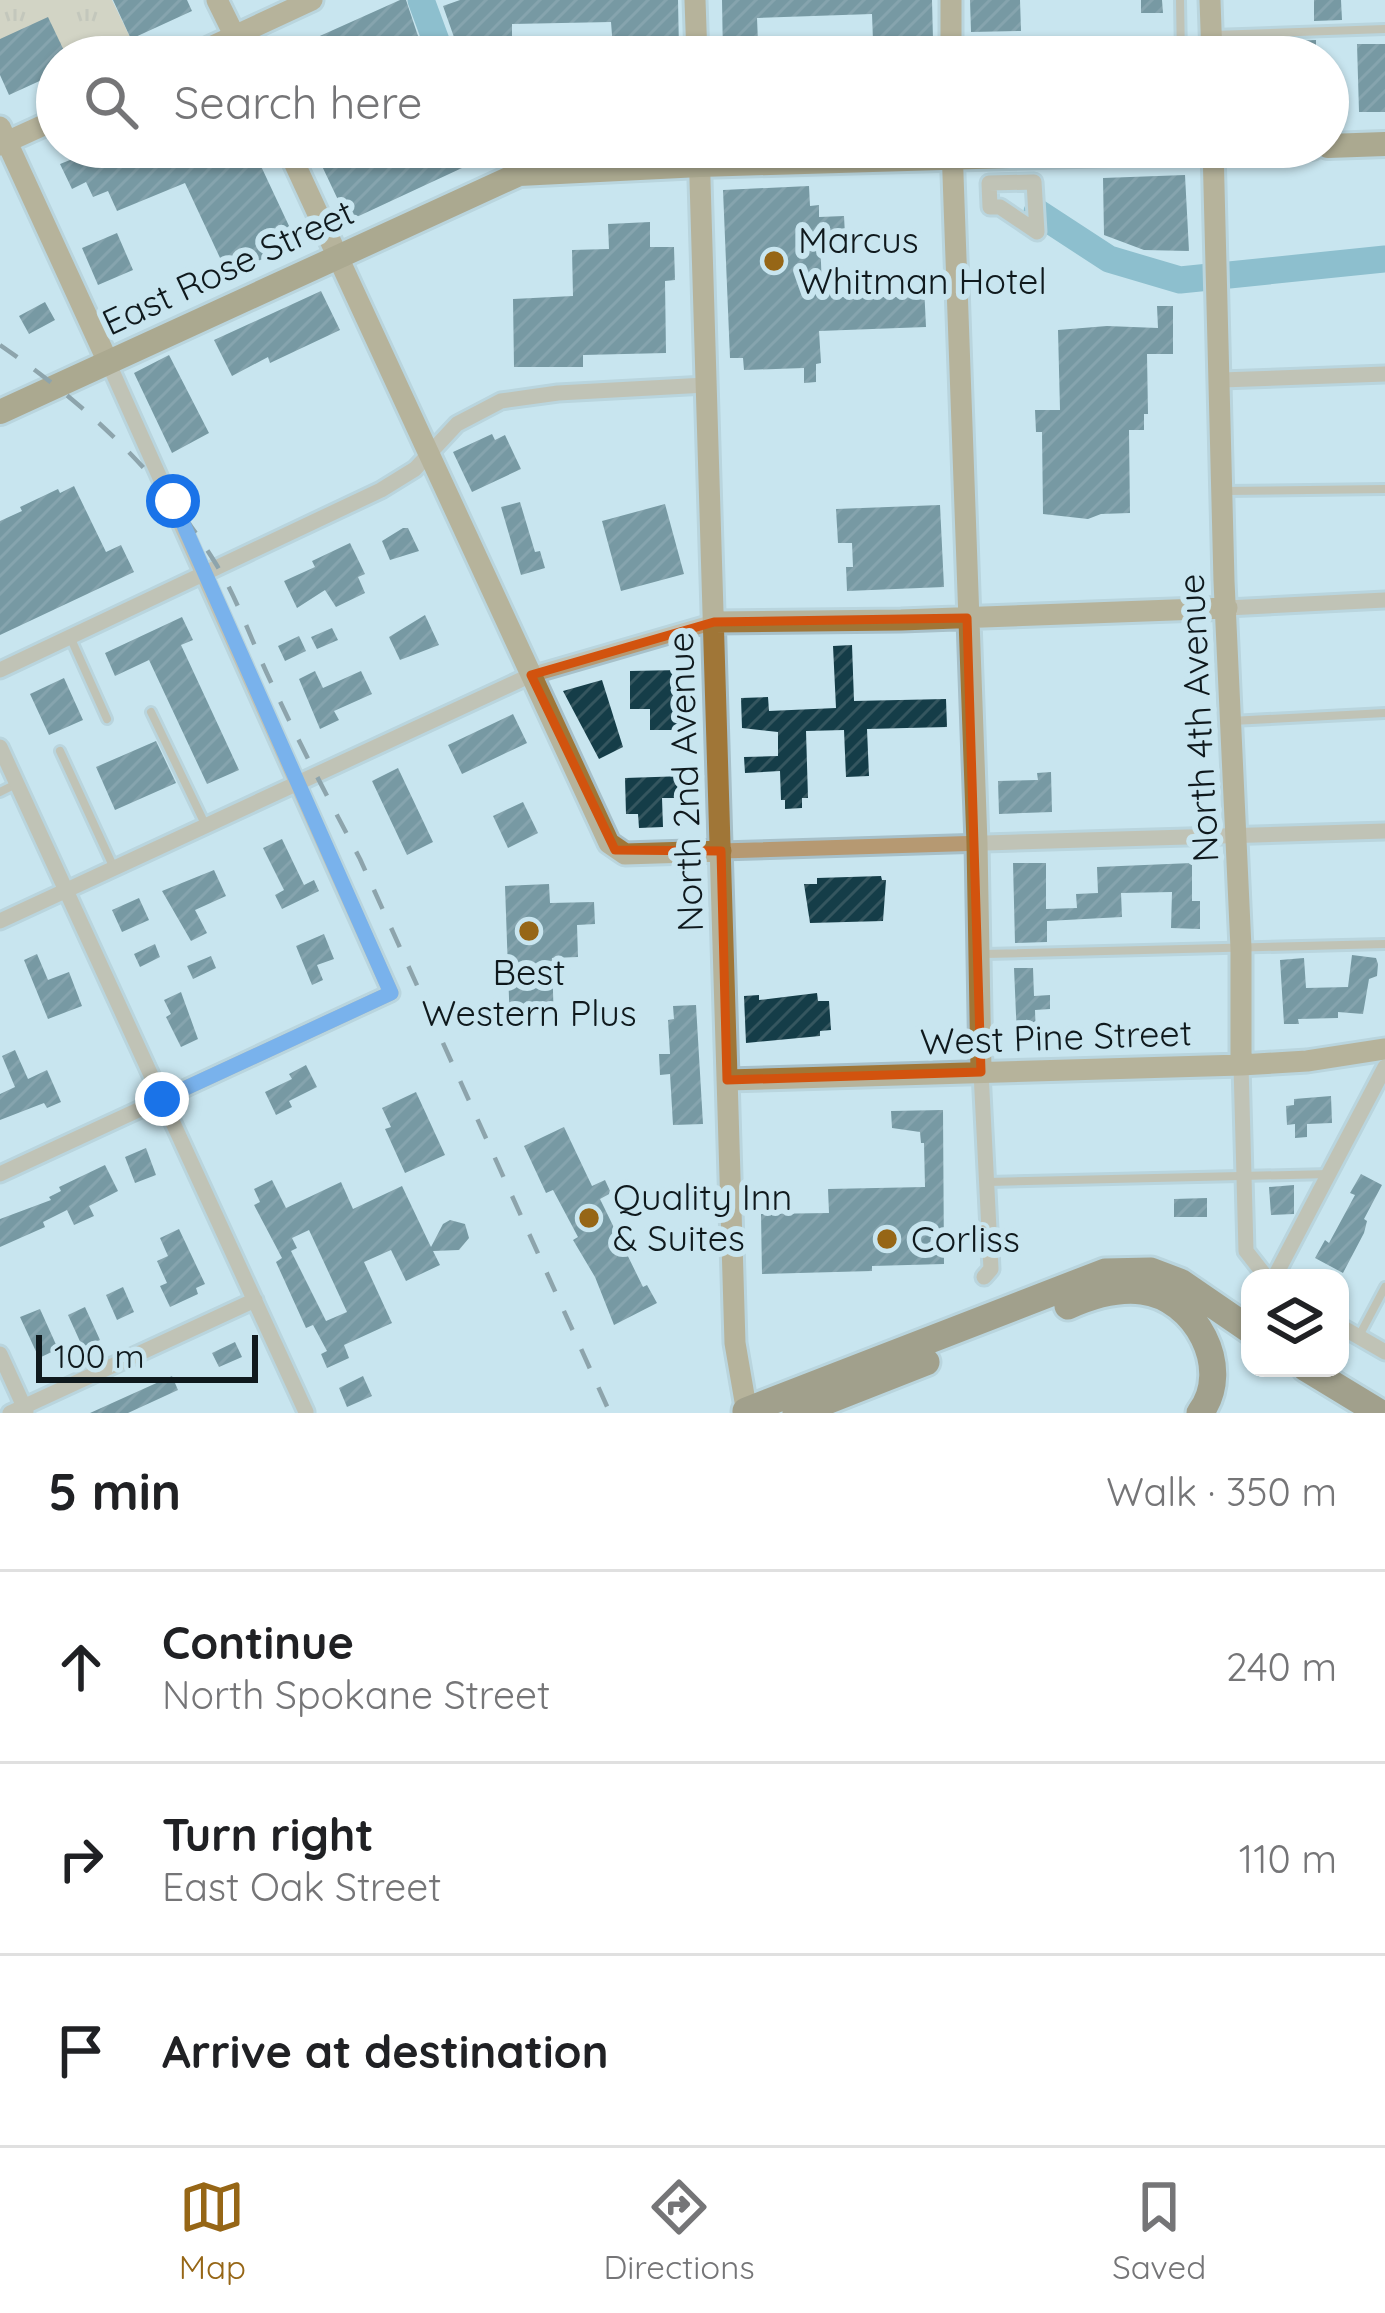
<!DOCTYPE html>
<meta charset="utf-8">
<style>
body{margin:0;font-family:Quicksand,sans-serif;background:#f6f6f6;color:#202124}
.controls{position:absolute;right:36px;bottom:36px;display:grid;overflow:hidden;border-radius:24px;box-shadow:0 3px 9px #0004}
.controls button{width:108px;height:108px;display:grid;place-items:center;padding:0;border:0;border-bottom:3px solid #e0e0e0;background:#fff;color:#202124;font:60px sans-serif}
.scale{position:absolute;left:36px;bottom:30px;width:222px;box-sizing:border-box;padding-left:12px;border:6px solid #0f191d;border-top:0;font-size:33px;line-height:42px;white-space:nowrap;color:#0f191d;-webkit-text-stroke:9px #c8e5ef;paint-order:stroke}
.stop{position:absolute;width:36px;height:36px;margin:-27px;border:9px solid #1a73e8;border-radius:50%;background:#fff}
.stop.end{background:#1a73e8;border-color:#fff;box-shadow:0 3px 12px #0008}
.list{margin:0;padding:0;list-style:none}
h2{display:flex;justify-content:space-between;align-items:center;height:156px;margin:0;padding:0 48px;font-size:51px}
h2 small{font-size:39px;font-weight:400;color:#757577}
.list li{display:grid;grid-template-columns:78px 1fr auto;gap:36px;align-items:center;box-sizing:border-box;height:192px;padding:0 48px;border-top:3px solid #e0e0e0}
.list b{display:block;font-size:45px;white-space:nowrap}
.list p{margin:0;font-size:39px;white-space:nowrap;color:#757577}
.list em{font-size:39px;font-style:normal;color:#757577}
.icon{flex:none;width:66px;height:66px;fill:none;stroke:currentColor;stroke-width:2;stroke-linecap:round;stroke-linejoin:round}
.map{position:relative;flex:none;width:1385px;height:1413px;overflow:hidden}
.search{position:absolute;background:#fff;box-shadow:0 3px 9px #0004;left:36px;right:36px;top:36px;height:132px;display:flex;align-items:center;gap:30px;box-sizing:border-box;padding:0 42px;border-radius:66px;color:#757577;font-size:45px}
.sheet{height:732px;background:#fff}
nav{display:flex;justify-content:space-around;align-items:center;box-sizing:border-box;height:168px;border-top:3px solid #e0e0e0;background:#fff;font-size:33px;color:#757577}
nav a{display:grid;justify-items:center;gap:6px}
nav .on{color:#966616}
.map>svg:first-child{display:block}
</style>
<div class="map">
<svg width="1385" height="1413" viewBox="0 0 1385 1413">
<defs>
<pattern id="grass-tufts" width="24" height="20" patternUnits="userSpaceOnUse" patternTransform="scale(3)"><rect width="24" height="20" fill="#debe93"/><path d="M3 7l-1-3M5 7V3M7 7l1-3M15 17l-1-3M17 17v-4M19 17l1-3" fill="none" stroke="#bda37e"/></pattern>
<pattern id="building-hatch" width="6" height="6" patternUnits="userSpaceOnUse" patternTransform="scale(3)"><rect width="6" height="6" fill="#153d48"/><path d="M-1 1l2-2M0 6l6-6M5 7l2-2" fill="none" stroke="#35565f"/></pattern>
</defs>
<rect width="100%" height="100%" fill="#c8e5ef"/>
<path fill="url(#grass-tufts)" d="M0,0H112L131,39C71,67 60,55 0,39Z"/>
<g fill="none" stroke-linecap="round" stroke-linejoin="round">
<path stroke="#4690a6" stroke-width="27" d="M421,0L442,57
M1037,212L1109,259L1180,280L1385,259"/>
</g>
<path fill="url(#building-hatch)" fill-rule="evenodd" d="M113,0H187L192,11L131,39Z
M400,0H406L425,57H273Z
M460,0H678L679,50L613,48L611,22L512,24V41H494L495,55L461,57L443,6Z
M722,0H932L933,40L873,41L872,14L757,18L758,42H777V57H723Z
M970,0H1020L1021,31L971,32Z
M1141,0H1162L1163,13H1141Z
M1314,0H1341L1342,20L1314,21Z
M48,17L67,57H57V73L9,95L0,75V39Z
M1316,40V57H1237V42Z
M1357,44H1385V112H1359Z
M70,147H252L297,243L228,275L185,183L117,211L108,191L93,197L86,182L72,189L60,164L75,158Z
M313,147H452L462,168L348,221Z
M1185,175L1189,251L1144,250L1104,235L1103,178Z
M809,186L810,206L819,205V217L844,216L845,235H820L822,290L924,286L926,327L819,331L821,363L816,364V382L804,383V368L744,370L743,358H730L723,190Z
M650,222V247H674L675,280L665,281L666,353L583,355V367H514L513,299L573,296L572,250L609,249L608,224Z
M117,233L133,270L98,285L82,248Z
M321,291L340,330L270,363L268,357L232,376L214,340Z
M45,302L55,320L29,334L19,316Z
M1157,306H1173V354H1147L1148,414H1144V430H1129L1130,513L1101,514L1088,519L1043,514L1042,432H1036L1035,410H1060L1058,330L1107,326L1158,328Z
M169,355L209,433L172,453L134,373Z
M492,434L495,440L505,435L521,469L472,492L453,452Z
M74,486L106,552L121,545L134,572L0,635V521L22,511L20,507L58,489L60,493Z
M520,502L535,552L540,551L545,568L521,575L501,507Z
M665,504L684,574L621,591L602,521Z
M940,505L944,587L847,591L846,567H853L852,543H838L836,509Z
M403,528H408L419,551L390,560L382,541Z
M350,543L365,574L358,577L365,593L336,607L325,590L297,608L284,581L315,567L312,561Z
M425,615L439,645L400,660L389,637Z
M182,617L193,640L181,645L239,770L207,784L149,660L115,676L105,653Z
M332,628L338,640L317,649L311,637Z
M299,636L306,651L285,661L278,646Z
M852,645L854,701L946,699L947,727L867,729L869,776L846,777L844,730L806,731L808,798H802V808L785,809V800H781L780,771L745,773L744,757L778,756V732L742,728L741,698L768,697L769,711L836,708L833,646Z
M681,670V730H650V709H630V671Z
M315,671L323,688L361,671L372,694L334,711L339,720L320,729L299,679Z
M64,678L83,720L49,735L30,694Z
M602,680L623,747L599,759L563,691Z
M513,714L527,743L462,774L448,745Z
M156,741L176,783L115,810L96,767Z
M398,768L433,842L407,855L372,781Z
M1051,772L1052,812L999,814L998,781L1038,780L1037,773Z
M685,776V798H662L663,827L639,828L638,814H626L625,778Z
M523,802L538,833L508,848L493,816Z
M282,839L304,885L314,880L319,891L282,909L275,895L284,890L263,848Z
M1013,863H1046V909L1077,908L1076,894L1098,893L1097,867L1192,863V901H1200V929L1171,928L1172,892L1121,893L1122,917L1047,921V942L1015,943Z
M214,870L226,896L195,910L207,933L191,941L162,891Z
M881,876L882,880H886L883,921L810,923L804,884H817V878Z
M549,884L550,903L594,902L595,924L577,925L578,957L552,958L554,1025L510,1026L505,886Z
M139,898L149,920L122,932L112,910Z
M324,934L334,959L317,965L323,980L312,985L296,946Z
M155,944L160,957L140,967L134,954Z
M37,954L48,980L69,972L82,1006L48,1019L24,960Z
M1352,955L1376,958L1378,964L1377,976L1369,979L1363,1014L1338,1012V1018L1298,1019L1299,1024H1284L1280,960L1304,958L1306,988L1348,987Z
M211,956L216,968L193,979L187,966Z
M1014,968H1033L1034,996L1050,995V1009L1035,1010L1036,1037L1017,1038Z
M181,992L198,1039L181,1047L166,1017L171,1014L164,1000Z
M817,993L818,1001H829L831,1030L820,1031V1036L746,1043L744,996L759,995V1000Z
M696,1005L703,1124L673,1125L670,1074L660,1075L659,1054H670L668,1020L674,1019L673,1006Z
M15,1050L28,1079L47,1070L61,1102L47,1108L44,1103L0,1120V1094L15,1087L2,1056Z
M306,1065L317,1087L289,1101L292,1107L276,1115L265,1092L292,1079L289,1074Z
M416,1092L445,1155L405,1173L385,1129L391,1127L382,1108Z
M1331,1096L1332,1123L1307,1124V1137L1295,1138V1124L1287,1125L1286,1106L1294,1105V1099Z
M943,1110L944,1264L872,1266V1271L762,1274L761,1214L829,1213L828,1189L925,1187L924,1143H921L920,1132L892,1128L891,1111Z
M564,1127L592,1186L605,1180L611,1193L600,1199L643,1287L647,1285L657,1303L614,1325L595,1277L573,1240L578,1237L553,1190L546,1193L524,1146Z
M146,1148L156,1175L135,1183L125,1157Z
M105,1165L118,1191L89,1206L94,1216L74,1225L67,1210L43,1222L45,1227L0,1247V1219L51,1200L49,1197L61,1191L59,1187Z
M1361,1174L1382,1185L1364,1219L1367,1221L1364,1233L1343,1273L1315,1258L1325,1240L1329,1243L1355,1195L1350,1193Z
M272,1180L286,1208L341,1182L353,1209L402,1186L431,1247L443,1224L450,1220L465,1224L469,1238L459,1250L433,1251L440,1265L406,1281L391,1250L364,1262L392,1323L344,1345L349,1358L327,1368L321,1354L327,1351L313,1325L306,1328L276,1262L282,1258L254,1205L260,1202L254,1189ZM309,1230L347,1312L326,1321L291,1251L297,1248L292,1238Z
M1294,1185V1214L1271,1215L1269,1187Z
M1207,1198V1217H1174V1199Z
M179,1229L205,1284L196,1288L198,1294L170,1307L160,1286L167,1283L157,1261L168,1256L160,1238Z
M123,1287L134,1312L117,1320L106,1295Z
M85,1307L100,1340L83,1348L68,1315Z
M40,1309L58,1349L39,1358L20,1317Z
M235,1342L242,1357L219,1367L212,1353Z
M172,1376L178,1390L128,1413H90Z
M363,1376L372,1396L347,1407L339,1388Z"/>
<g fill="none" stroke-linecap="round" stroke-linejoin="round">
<g stroke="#a7c0c9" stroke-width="14">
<path id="lane" d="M1180,0L1181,57
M1213,35L1385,29
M1225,491L1385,489
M71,639L107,719
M151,712L205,824
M1231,721L1385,713
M60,751L114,868
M0,792L16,784
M985,954L1385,944
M988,1182L1329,1174
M1359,1336L1385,1287"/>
</g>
<g stroke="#a7c0c9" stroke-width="21">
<path id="street" d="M1034,182L1037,232L1000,207H990L989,183Z
M1221,380L1385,374
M1227,608L1385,600
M0,670L381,490L415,469L457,424L501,401L558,393L706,385
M0,747L306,1412
M721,851L1385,831
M0,921L531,675L714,622
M1241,1065L1246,1251L1267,1278
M981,1072L991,1269L984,1277
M0,1174L391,993L108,362
M1274,1278L1385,1067
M1340,1326L1385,1352
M0,1354L26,1411
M10,1413L255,1300"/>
</g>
<g stroke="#a7c0c9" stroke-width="27">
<path id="secondary" d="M217,0L245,57
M695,0L697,57
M951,0V57
M1210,0L1212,57
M189,57L312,0
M0,127L108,362
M0,145L57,119
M287,147L609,843L625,854L721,851
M699,147L735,1343L747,1413
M952,147L977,843L981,1072
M1213,147L1224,581L1241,948V1065
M714,622L901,620L1227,608
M727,1080L1241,1065L1307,1061L1385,1049"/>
</g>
<g stroke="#a7c0c9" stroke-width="30">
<path id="primary" d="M1328,146L1385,144
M0,412L519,174L700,165L1312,147"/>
</g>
<g stroke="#a7c0c9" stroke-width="33">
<path id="highway" d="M1068,1306C1090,1296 1117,1288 1142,1291C1195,1297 1234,1368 1200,1413
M1306,1368L1380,1413
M746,1411L1105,1272L1151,1271L1180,1282L1250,1330
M796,1413L926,1362"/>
</g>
<use href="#lane" stroke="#b69972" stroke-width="8"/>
<use href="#street" stroke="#b69972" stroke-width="15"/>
<use href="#secondary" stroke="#a07637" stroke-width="21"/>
<use href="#primary" stroke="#885f1e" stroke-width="24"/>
<use href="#highway" stroke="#714d15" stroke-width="27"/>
<path stroke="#46565b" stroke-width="4.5" stroke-dasharray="21 21" stroke-linecap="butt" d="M0,345C87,405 160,473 216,564C238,600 252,642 270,680C298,741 329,800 360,859L610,1413"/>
</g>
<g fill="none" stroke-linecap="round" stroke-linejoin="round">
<path stroke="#1a73e8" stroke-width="15" d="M162,1099L391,993L173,501"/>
</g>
<path d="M0 0H1385V1413H0ZM967,618L981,1072L727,1080L721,851L615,850L531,675L714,622Z" fill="#c8e5ef" fill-opacity=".55" fill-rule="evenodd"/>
<path fill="none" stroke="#d2530e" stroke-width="9" stroke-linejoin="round" d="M967,618L981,1072L727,1080L721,851L615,850L531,675L714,622Z"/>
<g fill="#966616" stroke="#c8e5ef" stroke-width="4.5">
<circle cx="774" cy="261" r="12"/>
<circle cx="529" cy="931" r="12"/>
<circle cx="589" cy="1218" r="12"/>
<circle cx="887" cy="1239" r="12"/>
</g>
<g text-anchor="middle" stroke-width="12" stroke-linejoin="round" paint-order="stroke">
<g font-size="36" fill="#0f191d" stroke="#c8e5ef" text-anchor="start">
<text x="798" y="253">Marcus<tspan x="798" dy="41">Whitman Hotel</tspan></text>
<text x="529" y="985" text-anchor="middle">Best<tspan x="529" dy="41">Western Plus</tspan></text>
<text x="613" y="1210">Quality Inn<tspan x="613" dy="41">&amp; Suites</tspan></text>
<text x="911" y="1252">Corliss</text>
</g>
<g font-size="36" fill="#0f191d" stroke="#c8e5ef">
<text transform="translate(228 267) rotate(-25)" y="13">East Rose Street</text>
<text transform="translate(1198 718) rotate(-93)" y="13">North 4th Avenue</text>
<text transform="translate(685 782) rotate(-92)" y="13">North 2nd Avenue</text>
<text transform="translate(1056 1037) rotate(-2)" y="13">West Pine Street</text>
</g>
</g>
</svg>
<div class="controls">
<button><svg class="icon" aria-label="layers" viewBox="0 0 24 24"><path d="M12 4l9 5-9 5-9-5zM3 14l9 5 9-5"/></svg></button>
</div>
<div class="scale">100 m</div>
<div class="stop" style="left:173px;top:501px"></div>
<div class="stop end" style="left:162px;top:1099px"></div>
<div class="search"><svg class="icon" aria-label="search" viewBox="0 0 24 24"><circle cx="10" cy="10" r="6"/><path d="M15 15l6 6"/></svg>Search here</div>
</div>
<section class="sheet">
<h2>5 min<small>Walk · 350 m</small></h2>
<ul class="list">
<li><svg class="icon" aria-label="ahead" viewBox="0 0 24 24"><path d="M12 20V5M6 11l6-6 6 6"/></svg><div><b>Continue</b><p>North Spokane Street</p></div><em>240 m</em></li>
<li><svg class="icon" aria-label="right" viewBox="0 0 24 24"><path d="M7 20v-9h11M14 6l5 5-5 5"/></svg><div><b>Turn right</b><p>East Oak Street</p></div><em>110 m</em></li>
<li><svg class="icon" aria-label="arrive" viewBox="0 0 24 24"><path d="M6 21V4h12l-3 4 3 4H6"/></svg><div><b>Arrive at destination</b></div></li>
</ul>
</section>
<nav>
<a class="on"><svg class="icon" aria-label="map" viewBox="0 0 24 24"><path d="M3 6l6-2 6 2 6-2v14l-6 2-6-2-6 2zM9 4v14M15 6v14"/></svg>Map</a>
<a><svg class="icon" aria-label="directions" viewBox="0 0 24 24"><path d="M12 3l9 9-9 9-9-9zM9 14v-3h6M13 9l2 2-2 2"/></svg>Directions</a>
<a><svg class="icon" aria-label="saved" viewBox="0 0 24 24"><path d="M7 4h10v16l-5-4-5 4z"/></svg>Saved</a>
</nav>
